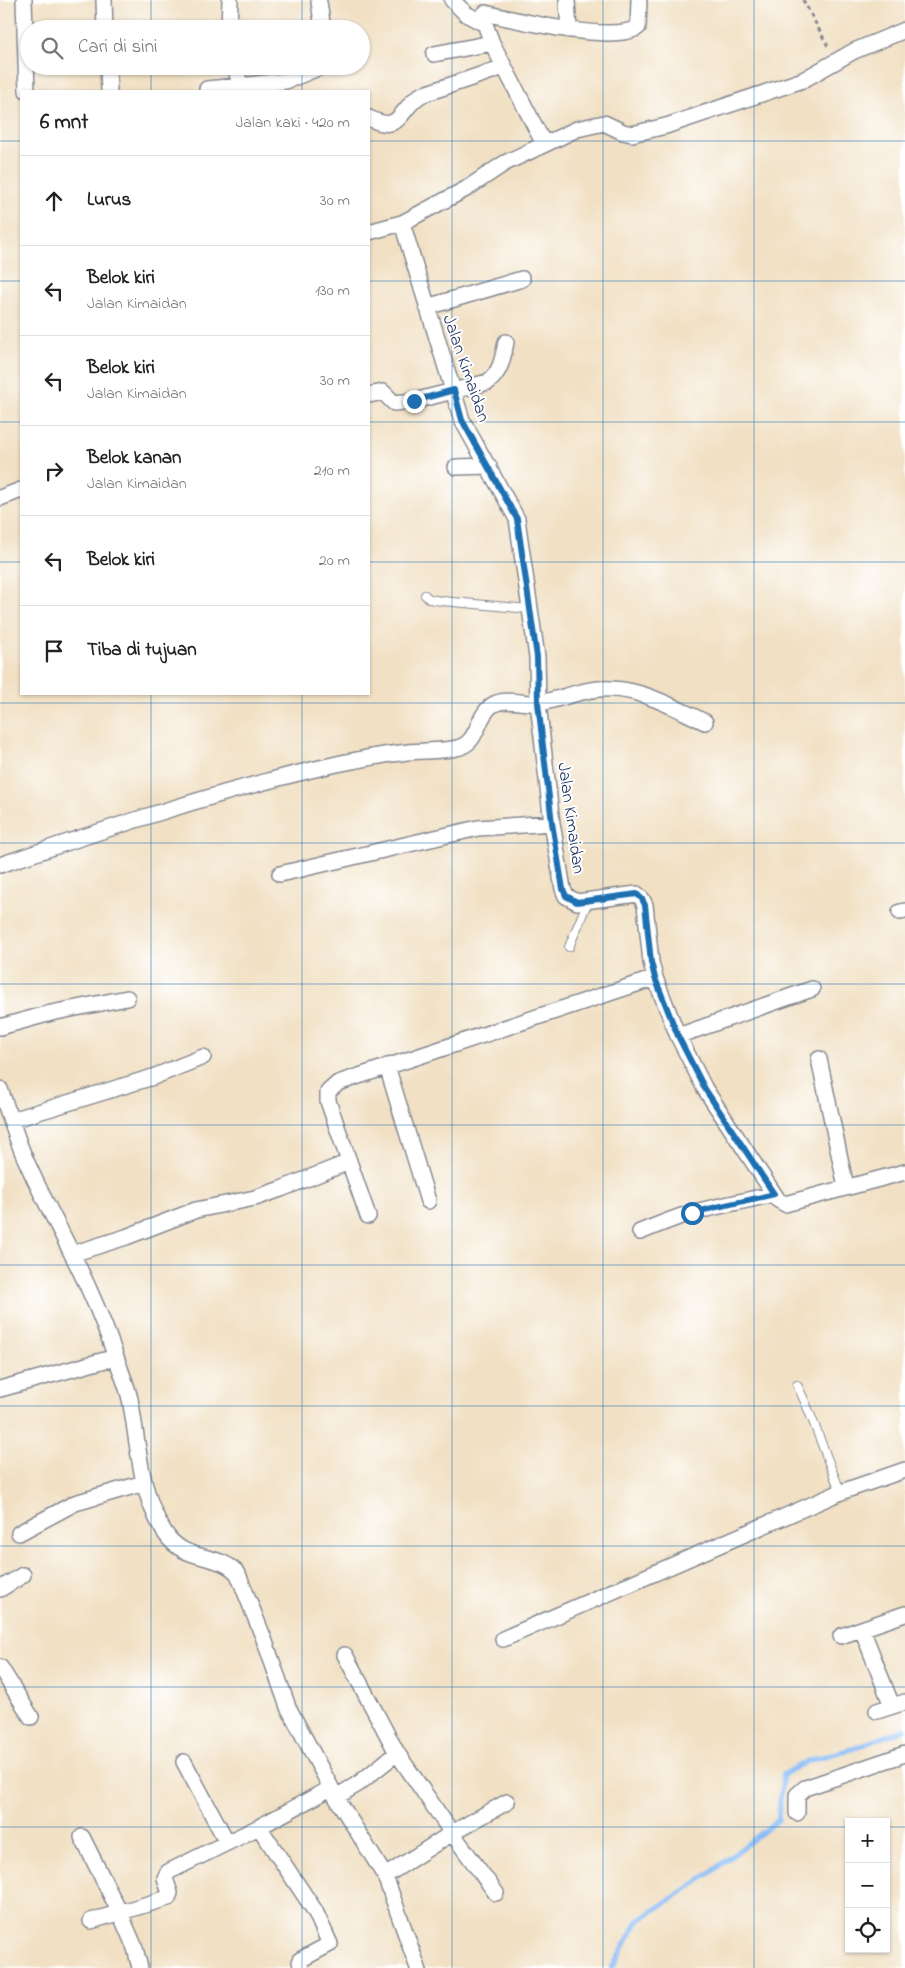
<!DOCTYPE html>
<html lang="id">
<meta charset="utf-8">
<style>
body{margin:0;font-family:"Indie Flower",sans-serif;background:#f2f2f2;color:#222}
.controls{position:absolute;right:15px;bottom:15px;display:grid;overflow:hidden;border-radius:0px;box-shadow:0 1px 4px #0004}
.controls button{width:45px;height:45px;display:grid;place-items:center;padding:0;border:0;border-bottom:1px solid #e0e0e0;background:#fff;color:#222;font:25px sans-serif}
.stop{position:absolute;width:15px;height:15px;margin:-11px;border:4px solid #1f6fb2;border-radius:50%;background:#fff}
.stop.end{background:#1f6fb2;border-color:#fff;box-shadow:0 1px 5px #0008}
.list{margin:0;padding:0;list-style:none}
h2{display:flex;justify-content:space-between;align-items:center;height:65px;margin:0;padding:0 20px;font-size:21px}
h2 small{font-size:16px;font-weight:400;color:#767676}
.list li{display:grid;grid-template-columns:32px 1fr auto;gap:15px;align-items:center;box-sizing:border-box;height:90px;padding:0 20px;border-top:1px solid #e0e0e0}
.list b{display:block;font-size:19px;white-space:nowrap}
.list p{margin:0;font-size:16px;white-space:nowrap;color:#767676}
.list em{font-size:16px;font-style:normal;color:#767676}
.icon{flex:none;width:28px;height:28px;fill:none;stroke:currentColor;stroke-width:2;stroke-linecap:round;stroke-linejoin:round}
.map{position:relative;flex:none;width:905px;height:1968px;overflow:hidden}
.search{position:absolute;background:#fff;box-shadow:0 1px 4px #0004;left:20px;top:20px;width:350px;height:55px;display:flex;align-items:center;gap:12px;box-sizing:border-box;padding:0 18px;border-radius:28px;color:#767676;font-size:19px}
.panel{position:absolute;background:#fff;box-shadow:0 1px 4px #0004;left:20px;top:90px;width:350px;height:605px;border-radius:0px}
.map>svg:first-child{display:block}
</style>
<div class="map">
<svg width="905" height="1968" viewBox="0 0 905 1968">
<rect width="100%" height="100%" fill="#fff"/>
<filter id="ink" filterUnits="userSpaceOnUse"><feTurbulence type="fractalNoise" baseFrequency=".02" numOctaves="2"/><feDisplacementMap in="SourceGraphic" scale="10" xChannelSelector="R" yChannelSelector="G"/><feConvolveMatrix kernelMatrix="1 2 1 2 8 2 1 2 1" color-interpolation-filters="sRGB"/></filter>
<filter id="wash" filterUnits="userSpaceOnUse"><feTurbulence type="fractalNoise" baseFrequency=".0096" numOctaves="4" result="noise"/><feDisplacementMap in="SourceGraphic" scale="20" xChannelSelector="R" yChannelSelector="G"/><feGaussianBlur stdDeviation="1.12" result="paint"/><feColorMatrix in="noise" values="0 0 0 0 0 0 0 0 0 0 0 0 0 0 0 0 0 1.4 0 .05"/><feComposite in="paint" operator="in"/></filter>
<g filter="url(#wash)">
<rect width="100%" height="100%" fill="#f1e0c3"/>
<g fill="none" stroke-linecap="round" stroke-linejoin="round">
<path stroke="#88bcf6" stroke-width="5" d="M612,1968L638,1921L706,1876L778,1820L783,1775L807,1761L855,1748L905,1729"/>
</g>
</g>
<g filter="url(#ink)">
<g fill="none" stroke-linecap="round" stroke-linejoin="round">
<g stroke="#868890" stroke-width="10">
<path id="service" d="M425,595L429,599L442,601L530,609
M569,947L588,901
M797,1385C815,1420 825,1457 841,1492"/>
</g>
<g stroke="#868890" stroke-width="18">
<path id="minor" d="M24,0L27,91
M104,0L105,29
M452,0L466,14L485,24L492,43L544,144
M567,0L569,30
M319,2L323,29
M485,13C516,20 613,44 638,27L639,0
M229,29L230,0
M434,54L492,43
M108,66L109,91
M235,66L240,85
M207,89L286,81L323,66
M369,118C402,135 399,108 421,95L504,67
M402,223L462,420L517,519L537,657L538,703L552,823L563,889L566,896L577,902L637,894L642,899L645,905L651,962L655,978L678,1036L705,1089L778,1200L785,1204L905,1172
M369,232L402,223L466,189L505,163L577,129L604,123L623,132L632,134L666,126L803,80L854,51L905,30
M427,307L522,279
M369,395L383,392L394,403L414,401L488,382C501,372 503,357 506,342
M456,467L489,466
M0,498L21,490
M0,865C109,828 225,789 337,764C358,760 379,755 400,753C419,750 438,752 457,748C479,743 476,718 491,706C505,696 524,705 539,703C557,700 573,693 591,690C632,683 669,705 705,722
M280,874L478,828L552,823
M900,912L905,911
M0,1027L51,1013L127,998
M678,1036L812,989
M819,1059L846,1187
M387,1066L428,1201
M0,1089C7,1108 13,1127 20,1146C34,1182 54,1217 71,1252C89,1287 104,1322 117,1360C121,1372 127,1386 130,1399C139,1445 139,1493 165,1533C185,1564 218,1551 238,1574L264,1639L288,1707L336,1797L385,1876L418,1968
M12,1120L153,1077L203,1057
M368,1216L328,1101V1092L338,1083L655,978
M640,1232C658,1225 676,1217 695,1212C721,1205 747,1201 773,1194
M72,1254L126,1237L196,1210L255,1198L281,1189L349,1162
M0,1389L116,1357
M19,1533L75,1503L144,1483
M0,1589L23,1575
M862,1629L892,1706
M841,1636L905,1614
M503,1639L841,1492L905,1470
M345,1655L397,1753L452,1833L496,1893
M0,1667L31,1717
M877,1711L905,1702
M184,1762L227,1842
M336,1797L358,1784L397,1753
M797,1813V1795L805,1788L905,1754
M259,1827L315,1911L330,1944L300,1960L301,1968
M82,1837L120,1913L135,1948L140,1968
M385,1876L452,1833L507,1802
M91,1921L168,1898L170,1893L165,1878L168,1872L259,1827L331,1788"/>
</g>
<path stroke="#868890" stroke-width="3" stroke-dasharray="4 4" stroke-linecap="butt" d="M803,0L829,48"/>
<use href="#service" stroke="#fff" stroke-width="8"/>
<use href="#minor" stroke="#fff" stroke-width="15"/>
</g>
</g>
<g fill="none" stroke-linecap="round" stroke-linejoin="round" filter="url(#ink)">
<path stroke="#1f6fb2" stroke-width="6" d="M414,401L454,390L462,420L517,519L537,657L538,703L552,823L563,889L566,896L577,902L637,894L642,899L645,905L651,962L655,978L678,1036L705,1089L774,1194C746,1201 719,1206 692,1213"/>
</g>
<path fill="none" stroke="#1f6fb2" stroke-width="1" stroke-opacity="0.55" d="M151,0V29M302,0V29M452,0V1968M603,0V1968M754,0V1968M151,66V91M302,66V91M0,141H21M369,141H905M0,281H21M369,281H905M0,422H21M369,422H905M0,562H21M369,562H905M151,694V1968M302,694V1968M0,703H905M0,843H905M0,984H905M0,1125H905M0,1265H905M0,1406H905M0,1546H905M0,1687H905M0,1827H849M886,1827H905"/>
<g text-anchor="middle" stroke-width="4" stroke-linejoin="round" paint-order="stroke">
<g font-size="18" fill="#1b2f5e" stroke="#fff">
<text transform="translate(467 368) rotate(71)" y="6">Jalan Kimaidan</text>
<text transform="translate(572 818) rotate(82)" y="6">Jalan Kimaidan</text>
</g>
</g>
</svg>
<div class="controls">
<button>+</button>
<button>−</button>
<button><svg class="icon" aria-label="locate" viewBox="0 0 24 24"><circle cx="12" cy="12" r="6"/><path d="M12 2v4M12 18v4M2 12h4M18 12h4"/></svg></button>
</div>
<div class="stop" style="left:692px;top:1213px"></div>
<div class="stop end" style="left:414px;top:401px"></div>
<div class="search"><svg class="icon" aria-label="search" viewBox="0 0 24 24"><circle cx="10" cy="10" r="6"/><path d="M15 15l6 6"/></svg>Cari di sini</div>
<section class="panel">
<h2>6 mnt<small>Jalan kaki · 420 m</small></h2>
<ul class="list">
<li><svg class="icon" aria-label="ahead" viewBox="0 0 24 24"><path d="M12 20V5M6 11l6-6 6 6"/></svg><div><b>Lurus</b></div><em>30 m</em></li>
<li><svg class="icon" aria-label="left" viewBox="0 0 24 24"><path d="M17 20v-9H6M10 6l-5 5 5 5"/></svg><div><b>Belok kiri</b><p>Jalan Kimaidan</p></div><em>130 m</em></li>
<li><svg class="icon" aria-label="left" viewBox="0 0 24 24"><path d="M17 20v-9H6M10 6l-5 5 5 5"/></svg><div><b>Belok kiri</b><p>Jalan Kimaidan</p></div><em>30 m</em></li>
<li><svg class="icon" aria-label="right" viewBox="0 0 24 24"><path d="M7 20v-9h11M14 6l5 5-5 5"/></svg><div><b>Belok kanan</b><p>Jalan Kimaidan</p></div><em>210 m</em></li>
<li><svg class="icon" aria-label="left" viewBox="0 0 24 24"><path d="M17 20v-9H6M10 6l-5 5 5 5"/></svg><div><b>Belok kiri</b></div><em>20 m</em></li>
<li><svg class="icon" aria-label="arrive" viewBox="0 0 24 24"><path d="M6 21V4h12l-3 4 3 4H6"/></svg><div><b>Tiba di tujuan</b></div></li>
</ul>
</section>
</div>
